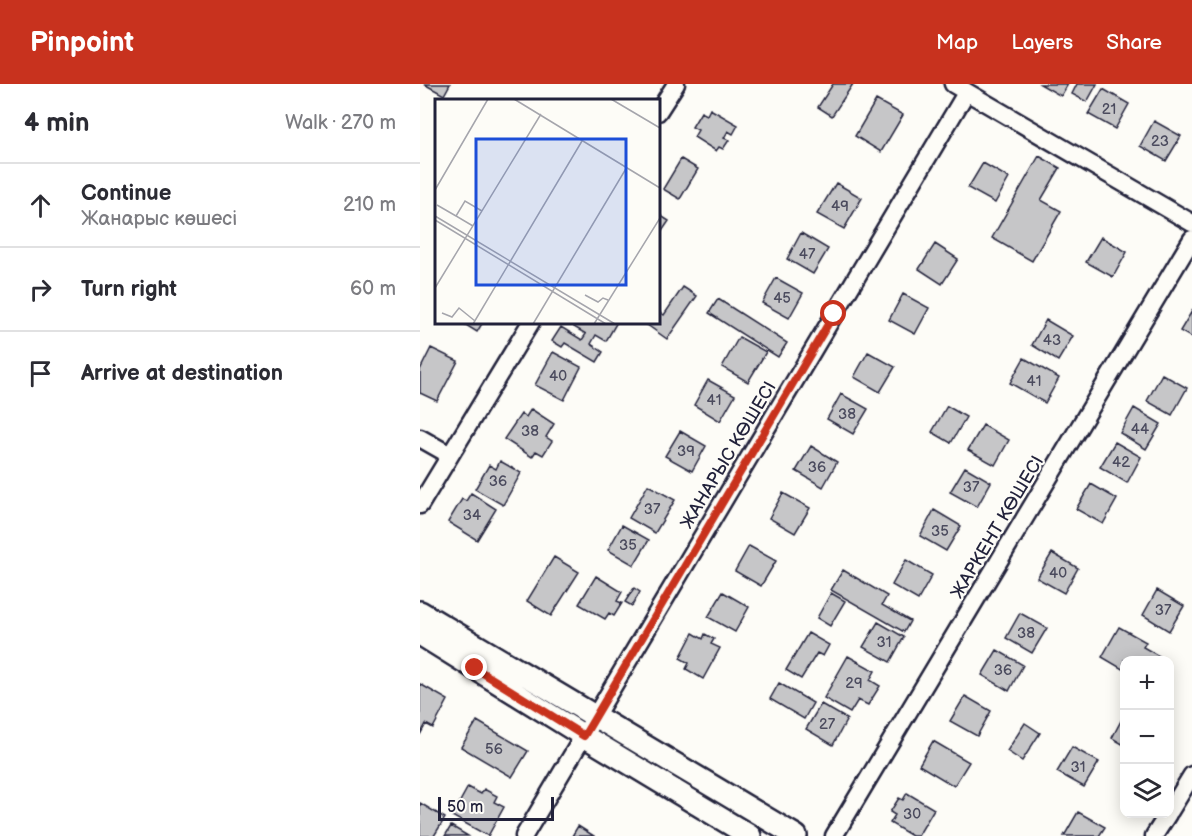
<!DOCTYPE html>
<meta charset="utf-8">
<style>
body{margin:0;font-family:"Balsamiq Sans",sans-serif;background:#f2f2f3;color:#2b2b33}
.controls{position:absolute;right:18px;bottom:18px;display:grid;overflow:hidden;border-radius:12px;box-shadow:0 3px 15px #0003}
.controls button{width:54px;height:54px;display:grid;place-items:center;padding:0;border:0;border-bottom:2px solid #e1e1e2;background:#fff;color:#2b2b33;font:30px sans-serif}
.scale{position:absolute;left:18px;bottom:15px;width:116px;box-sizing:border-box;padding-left:6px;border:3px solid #22223b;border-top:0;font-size:16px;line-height:21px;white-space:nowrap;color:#22223b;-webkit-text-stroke:4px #fdfcf7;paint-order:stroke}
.stop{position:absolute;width:18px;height:18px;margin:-14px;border:4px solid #c8321e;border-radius:50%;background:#fff}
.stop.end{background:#c8321e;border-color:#fff;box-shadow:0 2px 6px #0008}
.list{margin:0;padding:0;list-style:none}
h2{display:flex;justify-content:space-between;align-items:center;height:78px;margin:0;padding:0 24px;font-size:26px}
h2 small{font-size:20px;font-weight:400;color:#7c7c81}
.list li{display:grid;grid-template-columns:39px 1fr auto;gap:18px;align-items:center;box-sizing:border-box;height:84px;padding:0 24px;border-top:2px solid #e1e1e2}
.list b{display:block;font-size:22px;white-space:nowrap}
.list p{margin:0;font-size:20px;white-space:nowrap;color:#7c7c81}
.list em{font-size:20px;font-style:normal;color:#7c7c81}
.icon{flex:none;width:33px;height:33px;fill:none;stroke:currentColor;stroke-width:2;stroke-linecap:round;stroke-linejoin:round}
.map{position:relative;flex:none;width:772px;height:752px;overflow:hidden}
header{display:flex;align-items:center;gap:36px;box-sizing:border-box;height:84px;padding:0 30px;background:#c8321e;color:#fff}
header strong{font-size:28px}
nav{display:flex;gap:33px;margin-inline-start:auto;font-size:21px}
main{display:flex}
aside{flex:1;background:#fff}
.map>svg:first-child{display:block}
</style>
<header>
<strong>Pinpoint</strong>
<nav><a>Map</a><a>Layers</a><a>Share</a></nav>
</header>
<main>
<aside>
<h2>4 min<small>Walk · 270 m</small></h2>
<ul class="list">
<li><svg class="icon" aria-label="ahead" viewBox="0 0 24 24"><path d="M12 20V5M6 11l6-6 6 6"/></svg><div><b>Continue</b><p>Жанарыс көшесі</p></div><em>210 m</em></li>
<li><svg class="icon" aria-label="right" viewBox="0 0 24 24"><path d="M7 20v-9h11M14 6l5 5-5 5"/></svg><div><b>Turn right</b></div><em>60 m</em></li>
<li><svg class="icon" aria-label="arrive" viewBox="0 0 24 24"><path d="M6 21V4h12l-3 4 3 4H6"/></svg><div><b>Arrive at destination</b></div></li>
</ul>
</aside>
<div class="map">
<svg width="772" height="752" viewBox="0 0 772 752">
<rect width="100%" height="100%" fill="#fdfcf7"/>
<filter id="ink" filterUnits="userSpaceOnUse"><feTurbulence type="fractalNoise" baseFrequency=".0167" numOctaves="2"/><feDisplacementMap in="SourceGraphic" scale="12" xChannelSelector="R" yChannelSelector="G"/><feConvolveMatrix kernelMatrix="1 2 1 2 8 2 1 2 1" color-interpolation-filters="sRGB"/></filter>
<g filter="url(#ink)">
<path fill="#c6c6c8" stroke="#22223b" stroke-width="1.5" d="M4,0H30L24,11Z
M413,0H433L412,32L398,23Z
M620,0H648L641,12Z
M657,0H677L667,18L652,10Z
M683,5L709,20L695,45L668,30Z
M456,16L483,31L461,68L435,52Z
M290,25L318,41L313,50L308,47L304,54L309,56L303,65L299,63L296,67L274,53L278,46L272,43L281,28L287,31Z
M734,37L761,52L746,77L720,62Z
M619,72L640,84L621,116L641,127L612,177L572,154Z
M261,75L278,85L260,115L243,105Z
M563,79L589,94L575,119L548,104Z
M416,99L442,114L424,145L397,130Z
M238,130L249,137L238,153Z
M381,149L408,165L393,190L367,175Z
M681,153L707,168L693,193L666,178Z
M515,160L538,175L522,200L499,185Z
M356,194L383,209L369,234L342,219Z
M263,203L277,212L247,255L223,238H238V227L244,231Z
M483,210L509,224L495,250L469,236Z
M298,215L367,259L358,273L289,229Z
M772,227V254L760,247Z
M626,236L653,252L638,277L612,261Z
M41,238H63L57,248Z
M157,238H197L186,257L176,251L171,260L183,268L177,278L145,259L142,263L132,257L141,243L162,256L166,250L154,243Z
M319,253L346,268L328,298L302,283Z
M11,264L38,277L17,317L0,309V286Z
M133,268L161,283L144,316L115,301Z
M448,268L475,283L460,308L434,293Z
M604,274L639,294L625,319L590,299Z
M742,290L767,304L752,331L727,317Z
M288,296L315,311L300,337L274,321Z
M421,310L448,325L433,350L407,335Z
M527,322L546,333L531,359L512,348Z
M714,324L741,340L726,365L700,349Z
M111,325L134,340L126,353L132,357L123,371L116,367L112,373L84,355L101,330L106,333Z
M563,341L589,356L575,381L548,366Z
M260,347L286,362L272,387L245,372Z
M695,358L721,373L707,399L680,383Z
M391,362L417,378L403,403L376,387Z
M80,377L101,389L83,421L55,405L69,381L76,385Z
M545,383L571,398L557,423L530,408Z
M671,400L697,415L683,440L656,425Z
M228,401L255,416L235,449L209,434Z
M51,409L76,425L57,456L28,438L42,415L46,417Z
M363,409L390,424L375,449L349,434Z
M514,426L541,442L526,467L500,452Z
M202,441L229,456L214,481L188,466Z
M329,462L356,477L341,502L315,487Z
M632,469L658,484L644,509L617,494Z
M134,473L159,488L131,532L107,517Z
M486,476L512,491L498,516L472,501Z
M423,486L467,512L462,521L490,537L484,548L411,506Z
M176,492L202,508L197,517L202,519L194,532L189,529L185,535L159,520Z
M214,504L220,508L212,522L205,518Z
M737,506L764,522L749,547L723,531Z
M303,508L329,523L315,548L288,533Z
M411,509L425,517L410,542L397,534Z
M600,529L627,544L612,569L586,554Z
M458,538L484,553L470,578L443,563Z
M699,543L726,558L723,563L739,572L736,576H704V586L682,573Z
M273,549L283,555L285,550L294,555L291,560L300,564L283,595L266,585L269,579L260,574Z
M388,549L409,561L403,572L397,569L381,595L366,586Z
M577,566L603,581L589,607L562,591Z
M428,572L455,587L450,596L460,602L448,621L438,616L430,629L404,614Z
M359,599L393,619L384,635L350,615Z
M0,600L28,616L13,644L6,640L0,651Z
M545,612L571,627L557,652L530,637Z
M401,620L427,635L413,661L386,645Z
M704,631V661L692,654Z
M57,637L108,667L92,693L41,663Z
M605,639L620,649L602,677L587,667Z
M513,657L549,678L534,702L499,681Z
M652,663L679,678L664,703L637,688Z
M48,703L61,710L64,705L77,712L74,718L84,723L68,752L32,732Z
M487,709L514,725L498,752H492L470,739L475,731L470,728L479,714L483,716Z
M0,719L25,734L14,752H0Z
M658,728L685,743L679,752H644Z
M31,742L48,752H25Z
M158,742L174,752H152Z"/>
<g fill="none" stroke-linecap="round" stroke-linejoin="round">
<g stroke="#22223b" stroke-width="21">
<path id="minor" d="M533,0L772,139
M238,28L256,0
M0,354L30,371
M0,421L111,238
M750,727L772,691
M104,752L546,9
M414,752L772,155
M734,752L748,730"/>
</g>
<g stroke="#22223b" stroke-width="26">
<path id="major" d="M0,528L376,752
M0,550L164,652L330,752"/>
</g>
<use href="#minor" stroke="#fdfcf7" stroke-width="16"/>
<use href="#major" stroke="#fdfcf7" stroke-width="21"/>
</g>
</g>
<g fill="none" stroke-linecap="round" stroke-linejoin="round" filter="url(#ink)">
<path stroke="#c8321e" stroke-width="8" d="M55,584L164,652L414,230"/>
</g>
<g text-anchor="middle" stroke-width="4.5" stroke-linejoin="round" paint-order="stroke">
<g font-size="15" fill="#4b4b5e">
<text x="689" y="30">21</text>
<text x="740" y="62">23</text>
<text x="420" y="127">49</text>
<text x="387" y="175">47</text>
<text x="362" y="219">45</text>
<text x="632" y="261">43</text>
<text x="138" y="297">40</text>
<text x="614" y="302">41</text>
<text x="294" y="321">41</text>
<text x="427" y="335">38</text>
<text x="720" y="350">44</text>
<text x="110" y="352">38</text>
<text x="266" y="372">39</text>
<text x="701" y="383">42</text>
<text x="397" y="388">36</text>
<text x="78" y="402">36</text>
<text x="551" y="408">37</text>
<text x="232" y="430">37</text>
<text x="52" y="436">34</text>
<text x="520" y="452">35</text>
<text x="208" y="466">35</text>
<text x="638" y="494">40</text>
<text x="743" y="531">37</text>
<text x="606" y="554">38</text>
<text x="464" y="563">31</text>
<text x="583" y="591">36</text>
<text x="434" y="604">29</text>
<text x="407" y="645">27</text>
<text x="74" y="670">56</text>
<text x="658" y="688">31</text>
<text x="492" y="735">30</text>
</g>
<g font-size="18" fill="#22223b" stroke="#fdfcf7">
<text transform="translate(308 371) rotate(-59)" y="6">ЖАНАРЫС КӨШЕСІ</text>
<text transform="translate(577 443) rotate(-59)" y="6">ЖАРКЕНТ КӨШЕСІ</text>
</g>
</g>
<g transform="translate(15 15)">
<rect width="225" height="225" fill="#fdfcf7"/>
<path fill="none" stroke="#a5a5ac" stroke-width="1.5" d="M79,0L225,89M176,0L225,29M0,91L53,0M2,106L21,117M0,117L180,225M0,121L171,225M38,127L21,117L30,102L47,112M0,189L106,15M150,196L163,203L168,199L173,201M7,214L17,218L24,209L40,222M38,225L147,42M98,225L192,68M159,225L225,119"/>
<path fill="#1d4ed8" fill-opacity="0.15" stroke="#1d4ed8" stroke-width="3" d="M41,40H191V186H41Z"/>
<rect width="225" height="225" fill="none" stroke="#22223b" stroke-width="3"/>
</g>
</svg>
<div class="controls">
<button>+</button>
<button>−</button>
<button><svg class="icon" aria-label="layers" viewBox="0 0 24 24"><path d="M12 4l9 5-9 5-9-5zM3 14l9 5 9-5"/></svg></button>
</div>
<div class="scale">50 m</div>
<div class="stop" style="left:414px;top:230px"></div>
<div class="stop end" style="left:55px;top:584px"></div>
</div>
</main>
